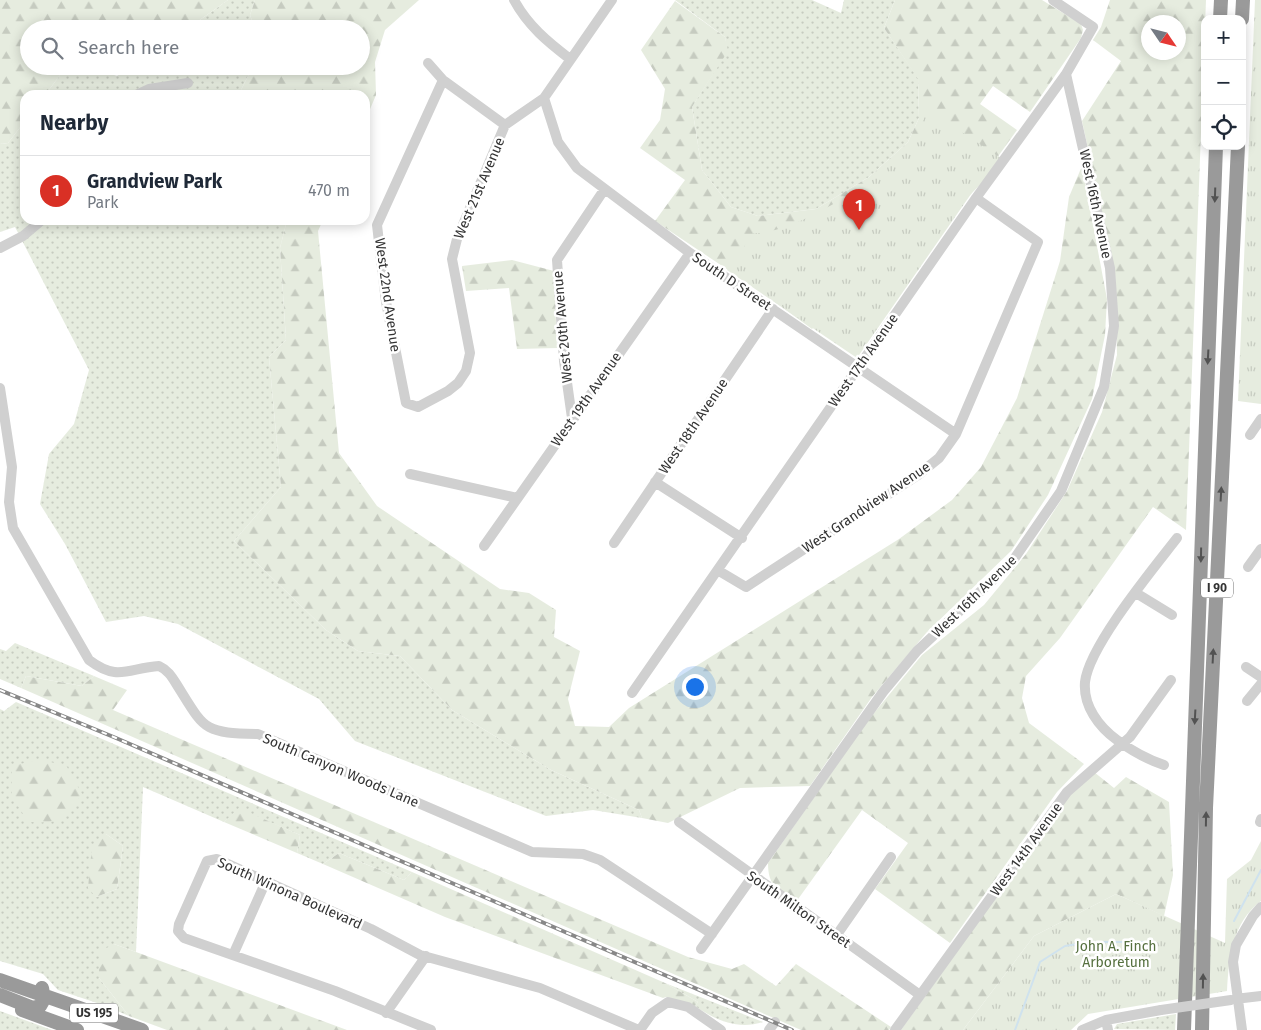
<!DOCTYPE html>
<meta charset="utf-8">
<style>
body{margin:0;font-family:"Fira Sans",sans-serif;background:#f2f2f3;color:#1f2937}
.controls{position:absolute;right:15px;top:15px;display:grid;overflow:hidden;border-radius:10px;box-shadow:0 2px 12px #0003}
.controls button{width:45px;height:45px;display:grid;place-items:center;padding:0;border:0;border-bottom:1px solid #e0e1e3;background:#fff;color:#1f2937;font:25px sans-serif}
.compass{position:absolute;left:1141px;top:15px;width:45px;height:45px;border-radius:50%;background:#fff;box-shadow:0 2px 12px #0003;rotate:125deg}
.you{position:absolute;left:694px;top:686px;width:18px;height:18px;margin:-12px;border:4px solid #fff;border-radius:50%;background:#1a73e8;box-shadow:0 0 0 8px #1a73e833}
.badge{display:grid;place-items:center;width:32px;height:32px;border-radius:50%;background:#d93025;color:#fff;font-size:16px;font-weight:700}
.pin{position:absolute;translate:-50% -41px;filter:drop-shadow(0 1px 2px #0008)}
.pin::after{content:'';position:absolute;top:26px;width:18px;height:15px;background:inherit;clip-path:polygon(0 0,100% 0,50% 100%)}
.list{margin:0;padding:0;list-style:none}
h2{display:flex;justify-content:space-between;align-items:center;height:65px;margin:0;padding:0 20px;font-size:21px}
h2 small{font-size:16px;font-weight:400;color:#747a83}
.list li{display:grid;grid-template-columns:32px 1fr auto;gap:15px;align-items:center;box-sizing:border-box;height:70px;padding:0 20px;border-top:1px solid #e0e1e3}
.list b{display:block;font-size:19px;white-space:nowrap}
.list p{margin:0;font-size:16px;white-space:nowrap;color:#747a83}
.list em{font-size:16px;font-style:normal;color:#747a83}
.icon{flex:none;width:28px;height:28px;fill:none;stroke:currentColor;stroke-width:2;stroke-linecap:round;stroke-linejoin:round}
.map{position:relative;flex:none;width:1261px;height:1030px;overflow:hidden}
.search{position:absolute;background:#fff;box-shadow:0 2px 12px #0003;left:20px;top:20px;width:350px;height:55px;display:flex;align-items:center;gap:12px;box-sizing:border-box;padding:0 18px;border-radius:28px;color:#747a83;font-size:19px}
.panel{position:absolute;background:#fff;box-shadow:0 2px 12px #0003;left:20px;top:90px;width:350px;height:135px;border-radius:15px}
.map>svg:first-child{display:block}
</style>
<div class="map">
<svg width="1261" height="1030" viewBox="0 0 1261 1030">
<defs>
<pattern id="grass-dots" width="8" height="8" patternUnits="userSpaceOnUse" patternTransform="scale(1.25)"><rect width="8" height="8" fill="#e6ecdf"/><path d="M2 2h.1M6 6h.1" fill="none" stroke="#c6cbc0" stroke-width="1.8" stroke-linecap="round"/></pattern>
<pattern id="forest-firs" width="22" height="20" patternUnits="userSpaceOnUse" patternTransform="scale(1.25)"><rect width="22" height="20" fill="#e6ecdf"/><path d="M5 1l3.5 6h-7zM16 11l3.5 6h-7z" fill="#c6cbc0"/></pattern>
<pattern id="park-tufts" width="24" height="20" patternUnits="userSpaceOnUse" patternTransform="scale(1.25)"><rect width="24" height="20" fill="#e6ecdf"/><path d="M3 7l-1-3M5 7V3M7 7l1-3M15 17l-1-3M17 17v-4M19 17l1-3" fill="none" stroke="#c6cbc0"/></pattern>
</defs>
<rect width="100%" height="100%" fill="#fff"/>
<path fill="url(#grass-dots)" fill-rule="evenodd" d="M228,0H255L250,15L255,29H187Z
M675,0H812L841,13L844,0H895L884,28L918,78L919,118L908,142L869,177L816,209L758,216L731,207L702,170L692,107L727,51L725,37Z
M67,66H88L117,76L132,66H253L240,92L242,95H45Z
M25,121V220H287L280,248L286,340L269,357L281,487L234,541L326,630L358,651L400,656L452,710L551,770L639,810L642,818L593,810L546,816L355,741L319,699L178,624L144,616L106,622L65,544L40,504L49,454L74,424L89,370L15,227L0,232V144L8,143Z
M15,643L94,676L82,686L26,676L21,688L0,679V649L6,651Z
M16,702L412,872L404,880L339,853L323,864L297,853L300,835L239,809L224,822L143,787L136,952L114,944L99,978L129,1016L106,1006L58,990L43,974L0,961V709L4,711ZM106,834L123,846L117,889L96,897Z
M665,983L763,1022C738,1030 717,1021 695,1006L698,1002Z
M0,1011L52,1030H0Z
M1176,1014L1175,1030L1114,1029L1117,1024Z"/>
<path fill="url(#forest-firs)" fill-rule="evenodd" d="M0,0H228L187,29H29V66H67L45,95H25V121L8,143L0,144Z
M255,0H419L385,30L375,62L376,95L365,121V95H242L240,92L253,66H361V29H255L250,15Z
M895,0H1042L1081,24L1083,30L1081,38L1030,112L993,86L980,104L1017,130L971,194L812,329L764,294L655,221L685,180L640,148L660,120L665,89L641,50L675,1L725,37L728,51L692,107L702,170L731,207L758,216L816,209L869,177L908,142L919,118L918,79L884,28Z
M1110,0H1206L1186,530L1153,507L1060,638L1026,676L1022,698L1029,723L1084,764L1057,792L950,943L875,889L908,843L862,810L796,902C778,889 768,887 768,863L869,719L922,655L984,605L1026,554L1067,491L1102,412L1117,355L1115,273L1082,121L1121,61L1093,40L1101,27ZM1148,22H1178V52H1148Z
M1082,166L1107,299L1105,335L1092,399L1048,495L1011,551L927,632L872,697L810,786L740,788L668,823L642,818L639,810L551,770L452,710L400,656L358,651L326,630L234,541L281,487L269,357L286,340L280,248L287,220H323L318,231L339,453L377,506L500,589L529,593L556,610L554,637L580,651L568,699L575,726L609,727L629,708L899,539L952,500L981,467L1017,398L1060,261L1069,197Z
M512,260L554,271L557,348L517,349L509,288L466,291L462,266Z
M26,676L82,686L94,676L127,690L113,710L688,957L732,969L744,964L776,986L796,964L891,1027L889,1030H801L21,688Z
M41,759L67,767L82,794C63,820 61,824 28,822L12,796V766Z
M1094,772L1114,788L1126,777L1169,802L1173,875L1164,916L1116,894L1034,936L963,1030H901L1071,791Z
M239,808L300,835L297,853L224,822Z
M106,834L123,846L117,889L96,897L88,888L92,846Z
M339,853L404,880L412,872L665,983L698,1002L695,1006L666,997L663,998L445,917L323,864Z
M114,944L136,952L347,1030H167L129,1016L99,978V952Z"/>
<path fill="url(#park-tufts)" d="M1255,0H1261V404L1238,401Z
M925,108L1004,160L971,194L857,358L727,270L754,233C797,235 897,169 921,134C925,127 924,115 925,108Z
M1261,841V901C1232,923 1229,957 1227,991L1088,1014L1071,1030H963L1034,936L1116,894L1225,943L1227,879L1251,860Z"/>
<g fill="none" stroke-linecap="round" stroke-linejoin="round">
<path stroke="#cfe2ee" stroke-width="2" d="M1234,921L1261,870
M1015,1030L1040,962L1065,946L1090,942H1146"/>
<path stroke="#d0d0d0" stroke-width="10" d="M514,0C528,26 548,42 570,59
M428,63L443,80L505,125
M443,80L377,225L386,302L406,403L418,407L448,391L458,383L466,371L470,353L452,259L457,239L505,125L544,98L612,0
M136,95L149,89L188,83
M544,98L558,142L577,168L690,253L956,434
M0,248L23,236L42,220
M0,388L12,467L9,502L13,528L89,660C118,682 128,668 159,666C168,670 172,677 177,685C205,730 203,733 258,734L532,852L583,854L600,860L712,934
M572,418L564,361L557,260L604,190
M1250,435L1261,419
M410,474L517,498
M655,482L742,538
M614,543L773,309
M484,546L690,253
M1248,567L1261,549
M719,571L746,587L918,475L939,458L956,434L1038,242L976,198
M1136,593L1172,615
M1246,667L1261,677
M632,693L976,198L1066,74L1093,27L1053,0
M1247,701L1261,684
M1164,765C1146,759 1132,751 1117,740C1099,727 1083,706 1085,682C1089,646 1153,569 1177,538
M679,822L920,995
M1260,822L1261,819
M836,936L891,857
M701,949L883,692L917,651L1012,562L1061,491L1104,387L1114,326L1110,268L1066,74
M233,955L266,881
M1235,999L1261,996
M386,1013L426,956
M1106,1020L1108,1030
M431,1030L335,991L184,938L178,931L179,924L207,861L217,859L371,929L420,955L540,988L639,1030
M640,1030L652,1013L668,1002L688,1007L721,1030
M769,1030L775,1022
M895,1030L1067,792L1130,737L1171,680
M1082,1030L1106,1020L1161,1010
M1242,1030L1233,962L1236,945L1253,916L1261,907"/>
<path stroke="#9a9a9a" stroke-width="14" d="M1220,19L1221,0
M1242,19L1243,0
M0,980L142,1030
M0,995L33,1008L40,1006L44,999L42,988
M22,1010L77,1030
M1184,1030L1216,146
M1202,1030L1206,808L1238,146"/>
<g stroke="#888" stroke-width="4">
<path id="rail" d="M0,690L116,738L792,1030"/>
</g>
<use href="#rail" stroke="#fff" stroke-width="2" stroke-dasharray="5.5" stroke-linecap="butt"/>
<path stroke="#d0d0d0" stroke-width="10" d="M1161,1010L1231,1000"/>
</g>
<defs><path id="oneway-solid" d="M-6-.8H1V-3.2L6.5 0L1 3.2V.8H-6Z" transform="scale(1.25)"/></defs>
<g fill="#525252">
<use href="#oneway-solid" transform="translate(1215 195) rotate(92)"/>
<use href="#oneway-solid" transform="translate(1208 357) rotate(93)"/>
<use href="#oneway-solid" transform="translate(1221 494) rotate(-87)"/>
<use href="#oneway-solid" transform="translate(1201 555) rotate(91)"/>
<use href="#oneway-solid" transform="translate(1213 656) rotate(-87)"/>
<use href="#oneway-solid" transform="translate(1195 717) rotate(93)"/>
<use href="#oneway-solid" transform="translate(1206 819) rotate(-89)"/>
<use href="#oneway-solid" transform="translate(1203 981) rotate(-89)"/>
</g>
<g text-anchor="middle" stroke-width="5" stroke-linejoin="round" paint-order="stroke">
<g fill="#fff" stroke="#707070" stroke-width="1">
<rect x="1201" y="578.5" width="32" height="19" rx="4"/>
<rect x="70" y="1003.5" width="48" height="19" rx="4"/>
</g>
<g font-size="12" font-weight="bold" fill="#333">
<text x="1217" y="592">I 90</text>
<text x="94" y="1017">US 195</text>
</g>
<g font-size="14" fill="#333" stroke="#fff">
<text transform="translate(479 188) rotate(-67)" y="5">West 21st Avenue</text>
<text transform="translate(1096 204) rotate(78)" y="5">West 16th Avenue</text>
<text transform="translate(732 281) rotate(34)" y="5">South D Street</text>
<text transform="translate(388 295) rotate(82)" y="5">West 22nd Avenue</text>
<text transform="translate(562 327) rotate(-95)" y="5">West 20th Avenue</text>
<text transform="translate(863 360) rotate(-55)" y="5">West 17th Avenue</text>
<text transform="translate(586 399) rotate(-55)" y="5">West 19th Avenue</text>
<text transform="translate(693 426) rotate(-56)" y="5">West 18th Avenue</text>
<text transform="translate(866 507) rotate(-34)" y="5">West Grandview Avenue</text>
<text transform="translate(974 596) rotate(-44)" y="5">West 16th Avenue</text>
<text transform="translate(341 770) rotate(23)" y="5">South Canyon Woods Lane</text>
<text transform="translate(1026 849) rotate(-54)" y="5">West 14th Avenue</text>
<text transform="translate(290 893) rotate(24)" y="5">South Winona Boulevard</text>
<text transform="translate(799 909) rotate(35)" y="5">South Milton Street</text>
</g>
<g font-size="14" fill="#56703f" stroke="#fff">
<text x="1116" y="951">John A. Finch<tspan x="1116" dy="16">Arboretum</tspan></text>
</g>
</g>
</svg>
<div class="controls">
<button>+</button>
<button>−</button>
<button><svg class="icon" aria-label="locate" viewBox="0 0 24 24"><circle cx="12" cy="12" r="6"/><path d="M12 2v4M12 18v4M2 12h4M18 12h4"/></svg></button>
</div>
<svg class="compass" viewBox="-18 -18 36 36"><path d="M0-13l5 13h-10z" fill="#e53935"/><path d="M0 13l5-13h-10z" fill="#747a83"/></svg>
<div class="you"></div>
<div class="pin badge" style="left:859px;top:230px">1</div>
<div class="search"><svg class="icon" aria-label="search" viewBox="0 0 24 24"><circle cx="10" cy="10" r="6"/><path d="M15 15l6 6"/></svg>Search here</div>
<section class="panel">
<h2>Nearby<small></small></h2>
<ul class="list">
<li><span class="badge">1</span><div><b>Grandview Park</b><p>Park</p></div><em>470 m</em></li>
</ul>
</section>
</div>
